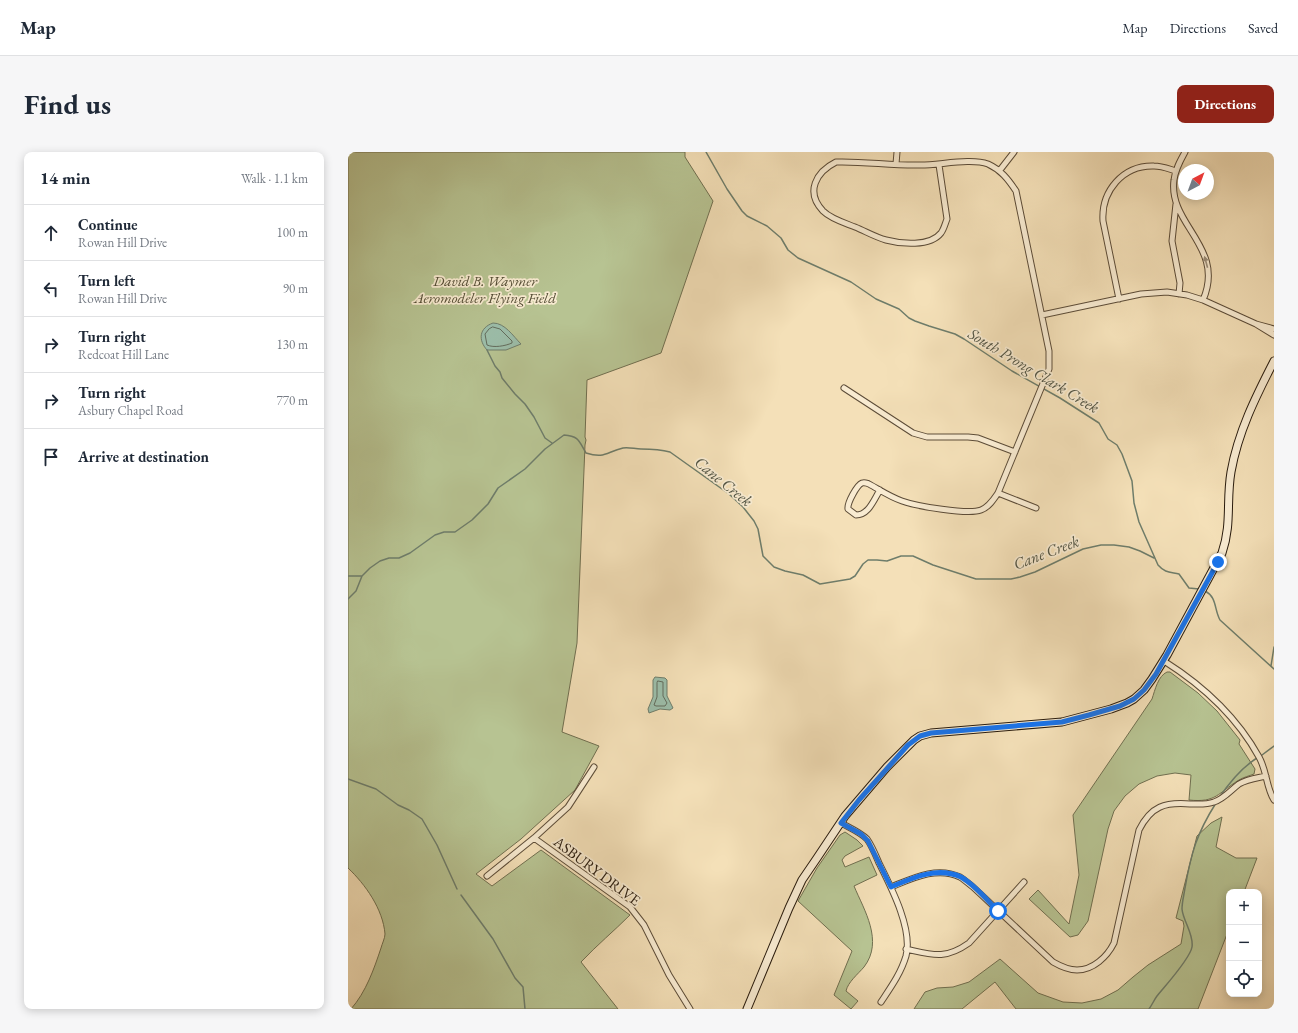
<!DOCTYPE html>
<meta charset="utf-8">
<style>
body{margin:0;font-family:"EB Garamond",serif;background:#f6f6f7;color:#1f2937}
.controls{position:absolute;right:12px;bottom:12px;display:grid;overflow:hidden;border-radius:8px;box-shadow:0 2px 10px #0003}
.controls button{width:36px;height:36px;display:grid;place-items:center;padding:0;border:0;border-bottom:1px solid #e0e1e3;background:#fff;color:#1f2937;font:20px sans-serif}
.compass{position:absolute;left:830px;top:12px;width:36px;height:36px;border-radius:50%;background:#fff;box-shadow:0 2px 10px #0003;rotate:41deg}
.stop{position:absolute;width:12px;height:12px;margin:-9px;border:3px solid #1a73e8;border-radius:50%;background:#fff}
.stop.end{background:#1a73e8;border-color:#fff;box-shadow:0 1px 4px #0008}
.list{margin:0;padding:0;list-style:none}
h2{display:flex;justify-content:space-between;align-items:center;height:52px;margin:0;padding:0 16px;font-size:17px}
h2 small{font-size:13px;font-weight:400;color:#747a83}
.list li{display:grid;grid-template-columns:26px 1fr auto;gap:12px;align-items:center;box-sizing:border-box;height:56px;padding:0 16px;border-top:1px solid #e0e1e3}
.list b{display:block;font-size:15px;white-space:nowrap}
.list p{margin:0;font-size:13px;white-space:nowrap;color:#747a83}
.list em{font-size:13px;font-style:normal;color:#747a83}
.icon{flex:none;width:22px;height:22px;fill:none;stroke:currentColor;stroke-width:2;stroke-linecap:round;stroke-linejoin:round}
.map{position:relative;flex:none;width:926px;height:857px;overflow:hidden;border-radius:8px}
header{display:flex;align-items:center;gap:24px;box-sizing:border-box;height:56px;padding:0 20px;background:#fff;border-bottom:1px solid #e0e1e3}
header strong{font-size:19px}
nav{display:flex;gap:22px;margin-inline-start:auto;font-size:14px}
.intro{display:flex;align-items:center;justify-content:space-between;box-sizing:border-box;height:96px;padding:0 24px}
h1{margin:0;font-size:28px}
.button{padding:10px 18px;border-radius:8px;background:#8f2418;color:#fff;font-size:14px;font-weight:700}
main{display:flex;gap:24px;padding:0 24px}
aside{flex:1;background:#fff;border-radius:8px;box-shadow:0 2px 10px #0003}
.map>svg:first-child{display:block}
</style>
<header>
<strong>Map</strong>
<nav><a>Map</a><a>Directions</a><a>Saved</a></nav>
</header>
<div class="intro"><h1>Find us</h1><a class="button">Directions</a></div>
<main>
<aside>
<h2>14 min<small>Walk · 1.1 km</small></h2>
<ul class="list">
<li><svg class="icon" aria-label="ahead" viewBox="0 0 24 24"><path d="M12 20V5M6 11l6-6 6 6"/></svg><div><b>Continue</b><p>Rowan Hill Drive</p></div><em>100 m</em></li>
<li><svg class="icon" aria-label="left" viewBox="0 0 24 24"><path d="M17 20v-9H6M10 6l-5 5 5 5"/></svg><div><b>Turn left</b><p>Rowan Hill Drive</p></div><em>90 m</em></li>
<li><svg class="icon" aria-label="right" viewBox="0 0 24 24"><path d="M7 20v-9h11M14 6l5 5-5 5"/></svg><div><b>Turn right</b><p>Redcoat Hill Lane</p></div><em>130 m</em></li>
<li><svg class="icon" aria-label="right" viewBox="0 0 24 24"><path d="M7 20v-9h11M14 6l5 5-5 5"/></svg><div><b>Turn right</b><p>Asbury Chapel Road</p></div><em>770 m</em></li>
<li><svg class="icon" aria-label="arrive" viewBox="0 0 24 24"><path d="M6 21V4h12l-3 4 3 4H6"/></svg><div><b>Arrive at destination</b></div></li>
</ul>
</aside>
<div class="map">
<svg width="926" height="857" viewBox="0 0 926 857">
<rect width="100%" height="100%" fill="#f4e0b8"/>
<filter id="stains"><feTurbulence type="fractalNoise" baseFrequency=".005" numOctaves="4"/><feColorMatrix values="0 0 0 0 .2 0 0 0 0 .09 0 0 0 0 .02 0 0 0 .5 -.17"/></filter>
<radialGradient id="worn" r=".72"><stop offset=".6" stop-color="#630" stop-opacity="0"/><stop offset="1" stop-color="#630" stop-opacity=".3"/></radialGradient>
<path fill="#b7c392" stroke="#706f50" d="M0,0H337V5L365,49L313,201L239,228L237,285L238,288L237,293L229,491L214,580L251,594L227,638L173,687L128,722L144,734L193,698L282,763C266,779 249,793 233,810L270,857H3C18,840 26,817 33,796C34,792 37,786 37,782C35,757 17,732 0,716Z
M819,520H822L850,541L869,559L892,588L891,592L907,617L906,622C901,624 896,625 891,628C870,641 868,651 841,648L843,623L827,621L809,624L791,632L777,644L766,659L760,677L740,769L730,783L722,785L681,747L690,738L721,772L731,723L725,663L804,547C807,538 810,524 819,520Z
M874,665L868,695L888,706H909L896,740H881V777L850,857H668L647,830L614,857H566L577,840L589,836L605,835L621,830L652,807L690,841L715,850L734,851L753,847L770,838L785,825L800,813L833,792L836,774L835,769L828,766L849,684L863,671Z
M497,680L509,688L515,694L497,704L494,708L497,715L521,705L529,723L506,734C516,758 536,789 516,815C510,822 500,830 498,839L510,849L503,857L486,843L504,799L450,749L469,716L492,683Z"/>
<path fill="#9cbeaa" stroke="#6e7d6b" d="M145,171C157,171 165,184 173,192L158,198H139C130,188 131,176 145,171Z
M307,525L317,526L319,528V544L325,556L322,558L312,557L301,561L300,557L305,545V528Z"/>
<g fill="none" stroke-linecap="round" stroke-linejoin="round">
<path stroke="#626c5c" stroke-width="1" d="M145,175L152,177L164,189V191C157,194 146,196 139,193L137,182L141,177Z
M310,529L315,530V544L319,551L317,554H308L306,553L309,545V531Z"/>
<path stroke="#6e7d6b" stroke-width="1.5" d="M358,0L379,37L394,59L399,64L419,74L433,86L440,98L450,106L503,130L528,147L551,157L561,166L567,169L581,174L607,182L616,187L664,219L712,246L751,271L760,287L769,293L774,302L784,329L786,351L791,370L810,413C817,421 822,420 831,422L841,436L851,437
M139,198L147,214L152,220L154,226L167,242L177,252L186,265L197,286L204,291
M0,424H14
M857,439C869,445 866,457 872,468L926,517
M0,447L8,439L14,424L22,416L32,409L41,406H51L62,401L87,383L96,380H107L124,368L140,352L150,336L177,317L197,297L216,283C231,284 231,289 238,301C257,307 258,300 275,296C281,295 287,297 293,297C304,297 311,297 322,300L381,342L395,355L406,369L410,377L415,404L426,415L437,419L455,423L472,432L502,427L507,424L515,412L520,408H529L539,409L553,404H565L585,413L628,427H663L672,425L687,420L735,397L753,393H766L781,395L792,399L806,406
M923,514L926,495
M914,603L926,594
M0,627L28,637L50,653L61,658L74,667L89,693L109,737
M871,646C881,631 893,616 909,606
M113,743L145,787L167,826L175,835L177,857
M801,857C804,853 806,848 809,844C817,834 842,807 844,795C846,782 835,769 834,757C834,750 836,743 837,736C843,701 849,681 868,651"/>
<g stroke="#5c4c38" stroke-width="7">
<path id="minor" d="M837,0C832,9 827,18 826,28C820,73 878,95 855,148
M548,12L549,0
M652,18L666,0
M828,52L824,89L832,131L831,142
M771,147L755,69C753,39 775,13 806,14C814,14 821,17 828,19
M694,163L793,142L819,140L839,143L855,148L908,172
M926,177L908,172L926,183
M496,236L565,281L579,285H620L630,286L667,300
M532,338C526,347 521,363 508,363L500,357C499,351 509,333 514,331C517,330 518,331 521,332C532,338 542,345 554,349C568,354 620,363 633,358C641,355 646,347 650,341L701,217V199L668,39C660,27 653,18 640,12C623,6 592,13 573,13C545,14 516,9 488,10C468,20 457,40 475,59C483,67 497,71 507,75C517,79 527,85 538,88C553,92 582,95 593,81C596,77 597,72 599,67L591,13
M650,341L688,356
M816,509C854,533 889,565 911,605C919,619 918,635 926,648
M493,671C502,676 512,680 519,687C524,694 528,704 531,711C543,735 565,777 558,804C553,821 543,835 533,850
M186,686L282,755L296,773L321,823L342,857
M139,724L186,686L220,655L246,615
M543,735C565,726 589,714 612,725C617,728 621,732 625,735L705,810C712,814 720,818 729,818C745,818 759,805 766,791L791,678C803,654 817,650 842,652C850,652 858,653 866,650C876,647 883,638 891,632C899,627 909,626 918,624
M558,797C585,803 597,808 621,791L676,730"/>
</g>
<g stroke="#291b0d" stroke-width="9">
<path id="secondary" d="M399,857L441,756L454,728L469,706L497,664L539,615L566,588L572,584L583,581L714,570L763,557L779,551L786,547L796,538L804,527L819,503L874,401C884,372 878,349 883,320C890,280 908,244 926,209"/>
</g>
<use href="#minor" stroke="#f8ebd1" stroke-width="5"/>
<use href="#secondary" stroke="#f8ebd1" stroke-width="7"/>
</g>
<defs><path id="oneway-solid" d="M-6-.8H1V-3.2L6.5 0L1 3.2V.8H-6Z"/></defs>
<use fill="#9b8d79" href="#oneway-solid" transform="translate(858 110) rotate(-105)"/>
<g fill="none" stroke-linecap="round" stroke-linejoin="round">
<path stroke="#1a73e8" stroke-width="5" d="M650,759C639,748 627,733 613,725C589,714 564,726 543,735L520,689L513,682L493,671L511,648L560,593L572,584L583,581L714,570L741,563L772,554L786,547L796,538L808,522L870,410"/>
</g>
<g text-anchor="middle" stroke-width="3.5" stroke-linejoin="round" paint-order="stroke">
<g font-size="15" font-style="italic" fill="#544d35" stroke="#f8ebd1">
<text x="137" y="134">David B. Waymer<tspan x="137" dy="17">Aeromodeler Flying Field</tspan></text>
</g>
<g font-size="15" fill="#291b0d" stroke="#f8ebd1">
<text transform="translate(249 719) rotate(37)" y="5">ASBURY DRIVE</text>
</g>
<g font-size="16" font-style="italic" fill="#515444" stroke="#f8ebd1">
<text transform="translate(686 218) rotate(31)" y="6">South Prong Clark Creek</text>
<text transform="translate(376 329) rotate(39)" y="6">Cane Creek</text>
<text transform="translate(698 400) rotate(-21)" y="6">Cane Creek</text>
</g>
</g>
<rect width="100%" height="100%" filter="url(#stains)"/>
<rect width="100%" height="100%" fill="url(#worn)"/>
</svg>
<div class="controls">
<button>+</button>
<button>−</button>
<button><svg class="icon" aria-label="locate" viewBox="0 0 24 24"><circle cx="12" cy="12" r="6"/><path d="M12 2v4M12 18v4M2 12h4M18 12h4"/></svg></button>
</div>
<svg class="compass" viewBox="-18 -18 36 36"><path d="M0-13l5 13h-10z" fill="#e53935"/><path d="M0 13l5-13h-10z" fill="#747a83"/></svg>
<div class="stop" style="left:650px;top:759px"></div>
<div class="stop end" style="left:870px;top:410px"></div>
</div>
</main>
